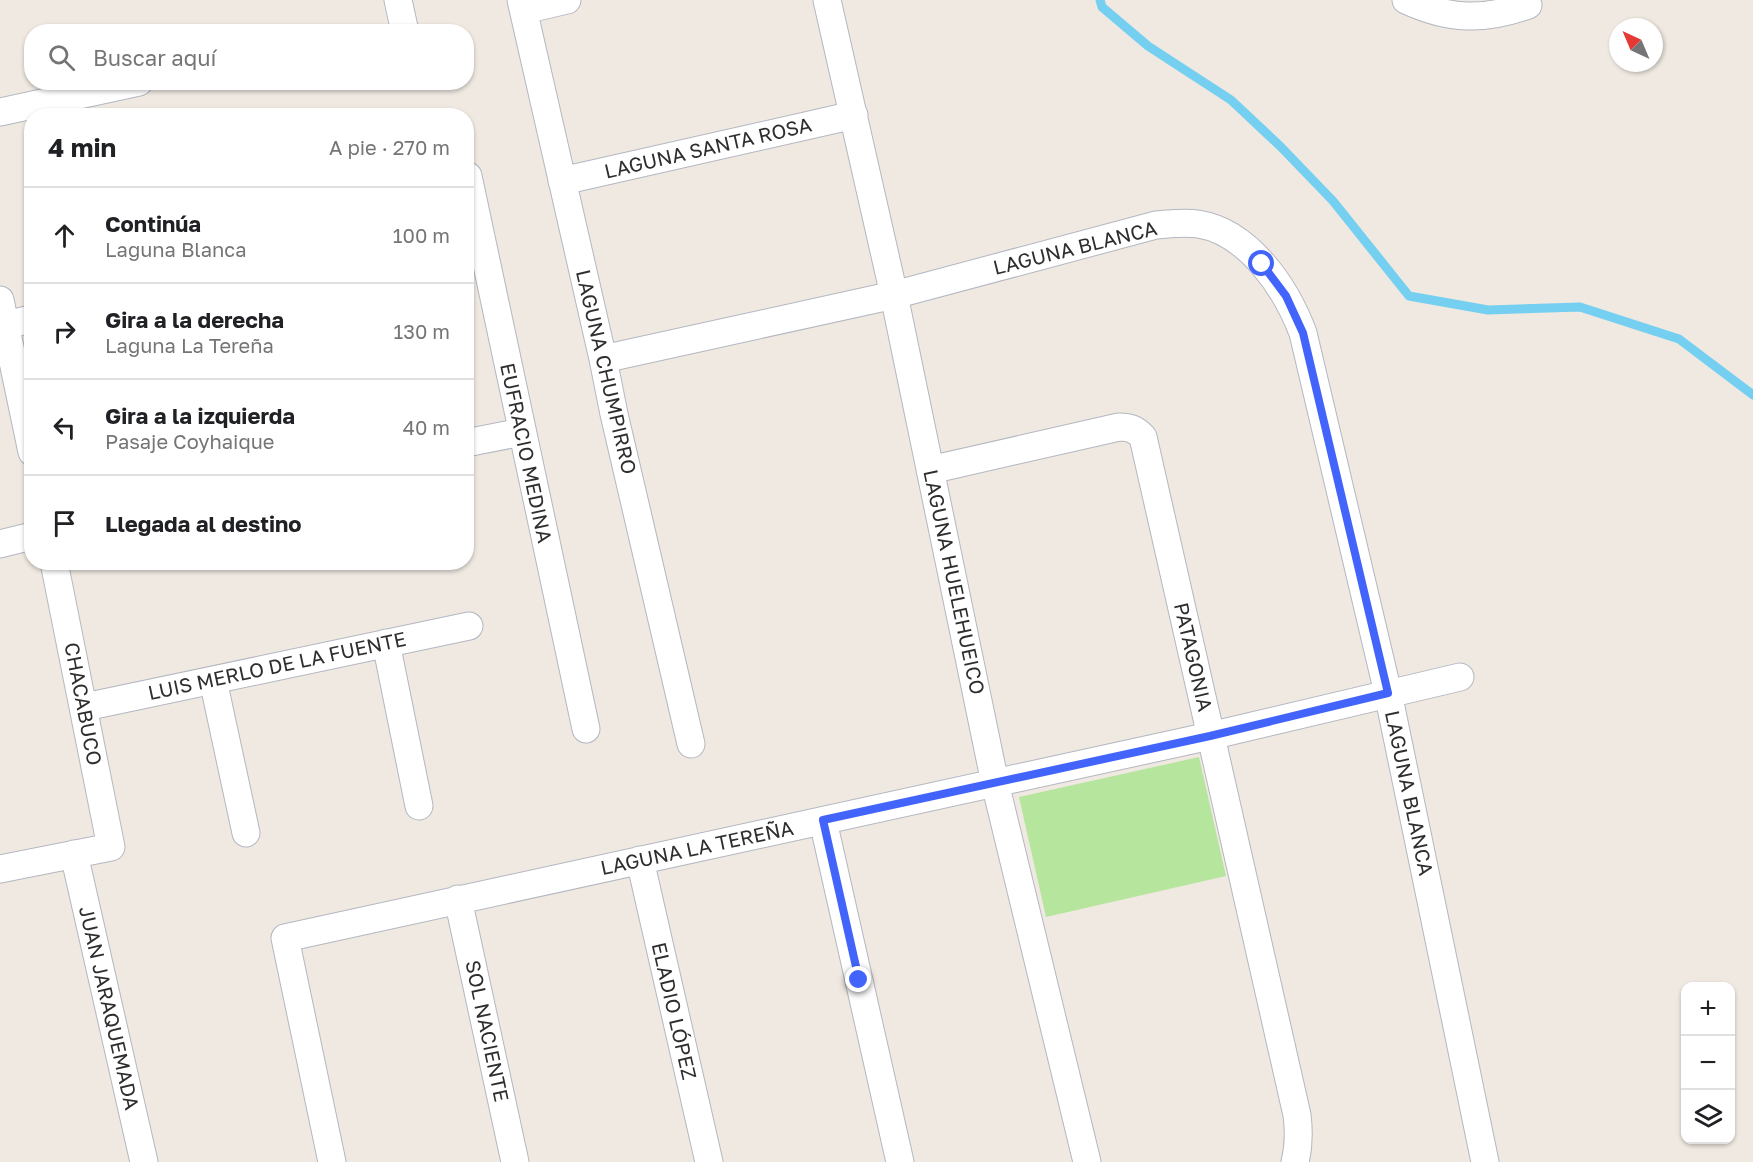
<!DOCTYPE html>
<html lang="es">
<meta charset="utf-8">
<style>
body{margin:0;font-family:"Golos Text",sans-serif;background:#f2f2f2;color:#202124}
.controls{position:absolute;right:18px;bottom:18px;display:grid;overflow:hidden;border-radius:12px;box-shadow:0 2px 4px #0004}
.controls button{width:54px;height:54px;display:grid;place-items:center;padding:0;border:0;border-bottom:2px solid #e0e0e0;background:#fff;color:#202124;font:30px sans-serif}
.compass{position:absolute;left:1609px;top:18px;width:54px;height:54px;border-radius:50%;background:#fff;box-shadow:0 2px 4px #0004;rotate:316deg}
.stop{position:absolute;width:18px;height:18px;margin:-14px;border:4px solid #4264fb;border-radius:50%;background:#fff}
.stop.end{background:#4264fb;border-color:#fff;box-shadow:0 2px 6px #0008}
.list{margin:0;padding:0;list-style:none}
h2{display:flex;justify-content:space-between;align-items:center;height:78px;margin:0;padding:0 24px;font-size:26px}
h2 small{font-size:20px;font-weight:400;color:#757577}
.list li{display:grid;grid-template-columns:39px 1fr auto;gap:18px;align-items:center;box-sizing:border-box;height:96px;padding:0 24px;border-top:2px solid #e0e0e0}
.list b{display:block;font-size:22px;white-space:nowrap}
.list p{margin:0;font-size:20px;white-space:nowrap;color:#757577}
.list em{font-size:20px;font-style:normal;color:#757577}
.icon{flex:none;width:33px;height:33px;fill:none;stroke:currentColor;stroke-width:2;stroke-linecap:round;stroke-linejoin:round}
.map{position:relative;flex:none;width:1753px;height:1162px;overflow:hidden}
.search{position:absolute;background:#fff;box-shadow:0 2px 4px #0004;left:24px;top:24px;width:450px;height:66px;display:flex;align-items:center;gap:15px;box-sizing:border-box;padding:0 21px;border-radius:24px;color:#757577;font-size:22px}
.panel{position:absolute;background:#fff;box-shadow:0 2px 4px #0004;left:24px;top:108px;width:450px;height:462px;border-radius:24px}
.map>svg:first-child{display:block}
</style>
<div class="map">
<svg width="1753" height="1162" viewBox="0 0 1753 1162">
<rect width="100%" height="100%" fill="#efe9e1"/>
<path fill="#b6e59e" d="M1199,757L1226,876L1046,917L1019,797Z"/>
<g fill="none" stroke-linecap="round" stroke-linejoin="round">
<path stroke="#75cff0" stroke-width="9" d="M1100,0L1102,7L1148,46L1231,100L1281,147L1333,201L1409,296L1488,310L1580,307L1679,339L1753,395"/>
<g stroke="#b4b7c1" stroke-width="29">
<path id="street" d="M398,0L405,32
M521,0L603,359L614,414L691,744
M827,0L894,295L995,783L1087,1162
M1406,0C1449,20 1484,21 1528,5
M524,10L567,0
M0,112L139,82
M468,176L586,729
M562,181L854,115
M0,300L32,452
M5,325L32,319
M603,359L894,295L1156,225C1170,224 1184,222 1198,224C1249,232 1286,288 1303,333L1388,693L1485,1162
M466,443L522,432
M930,470L1119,427C1130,427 1135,429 1143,437L1297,1115C1299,1131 1299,1146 1295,1162
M0,544L32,536
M386,643L419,806
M213,680L246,833
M85,707L469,626
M823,821L900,1162
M74,854L144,1162
M640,860L709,1162
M0,869L111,847L54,562
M458,899L515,1162
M332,1162L285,938L1210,736L1460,677"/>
</g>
<use href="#street" stroke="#fff" stroke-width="27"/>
</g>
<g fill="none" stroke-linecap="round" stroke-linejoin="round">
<path stroke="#4264fb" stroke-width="8" d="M859,980L823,820L1210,736L1388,693L1303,333L1286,296L1262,264"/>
</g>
<g text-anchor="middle" stroke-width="5" stroke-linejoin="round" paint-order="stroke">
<g font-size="20" fill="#2e2e2e" stroke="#fff">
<text transform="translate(708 148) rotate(-13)" y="7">LAGUNA SANTA ROSA</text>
<text transform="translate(1075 248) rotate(-14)" y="7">LAGUNA BLANCA</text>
<text transform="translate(606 372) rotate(77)" y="7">LAGUNA CHUMPIRRO</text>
<text transform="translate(526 453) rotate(78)" y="7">EUFRACIO MEDINA</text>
<text transform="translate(954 582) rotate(78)" y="7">LAGUNA HUELEHUEICO</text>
<text transform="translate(1193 657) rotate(77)" y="7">PATAGONIA</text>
<text transform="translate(277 666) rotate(-12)" y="7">LUIS MERLO DE LA FUENTE</text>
<text transform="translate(83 704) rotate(79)" y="7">CHACABUCO</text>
<text transform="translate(1409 793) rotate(78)" y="7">LAGUNA BLANCA</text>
<text transform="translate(697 848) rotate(-12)" y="7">LAGUNA LA TEREÑA</text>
<text transform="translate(109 1008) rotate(77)" y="7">JUAN JARAQUEMADA</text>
<text transform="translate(674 1011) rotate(77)" y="7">ELADIO LÓPEZ</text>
<text transform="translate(487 1031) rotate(78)" y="7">SOL NACIENTE</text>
</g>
</g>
</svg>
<div class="controls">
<button>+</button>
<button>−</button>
<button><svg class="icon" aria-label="layers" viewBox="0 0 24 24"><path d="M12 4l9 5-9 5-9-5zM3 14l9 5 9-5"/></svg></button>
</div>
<svg class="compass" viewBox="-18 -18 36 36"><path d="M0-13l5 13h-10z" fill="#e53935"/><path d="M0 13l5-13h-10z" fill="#757577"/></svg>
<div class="stop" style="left:1262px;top:264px"></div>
<div class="stop end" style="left:859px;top:980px"></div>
<div class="search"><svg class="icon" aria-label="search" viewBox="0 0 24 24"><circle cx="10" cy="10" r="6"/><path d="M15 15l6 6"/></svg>Buscar aquí</div>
<section class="panel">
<h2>4 min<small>A pie · 270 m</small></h2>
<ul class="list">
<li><svg class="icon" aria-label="ahead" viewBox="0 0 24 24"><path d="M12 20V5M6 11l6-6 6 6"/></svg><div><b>Continúa</b><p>Laguna Blanca</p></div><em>100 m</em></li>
<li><svg class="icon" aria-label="right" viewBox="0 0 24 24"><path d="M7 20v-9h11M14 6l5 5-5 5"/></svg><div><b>Gira a la derecha</b><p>Laguna La Tereña</p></div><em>130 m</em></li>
<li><svg class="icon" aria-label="left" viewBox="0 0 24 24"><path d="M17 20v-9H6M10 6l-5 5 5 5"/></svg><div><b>Gira a la izquierda</b><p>Pasaje Coyhaique</p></div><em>40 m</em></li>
<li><svg class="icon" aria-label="arrive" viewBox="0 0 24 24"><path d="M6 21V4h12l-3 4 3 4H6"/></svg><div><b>Llegada al destino</b></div></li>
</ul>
</section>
</div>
